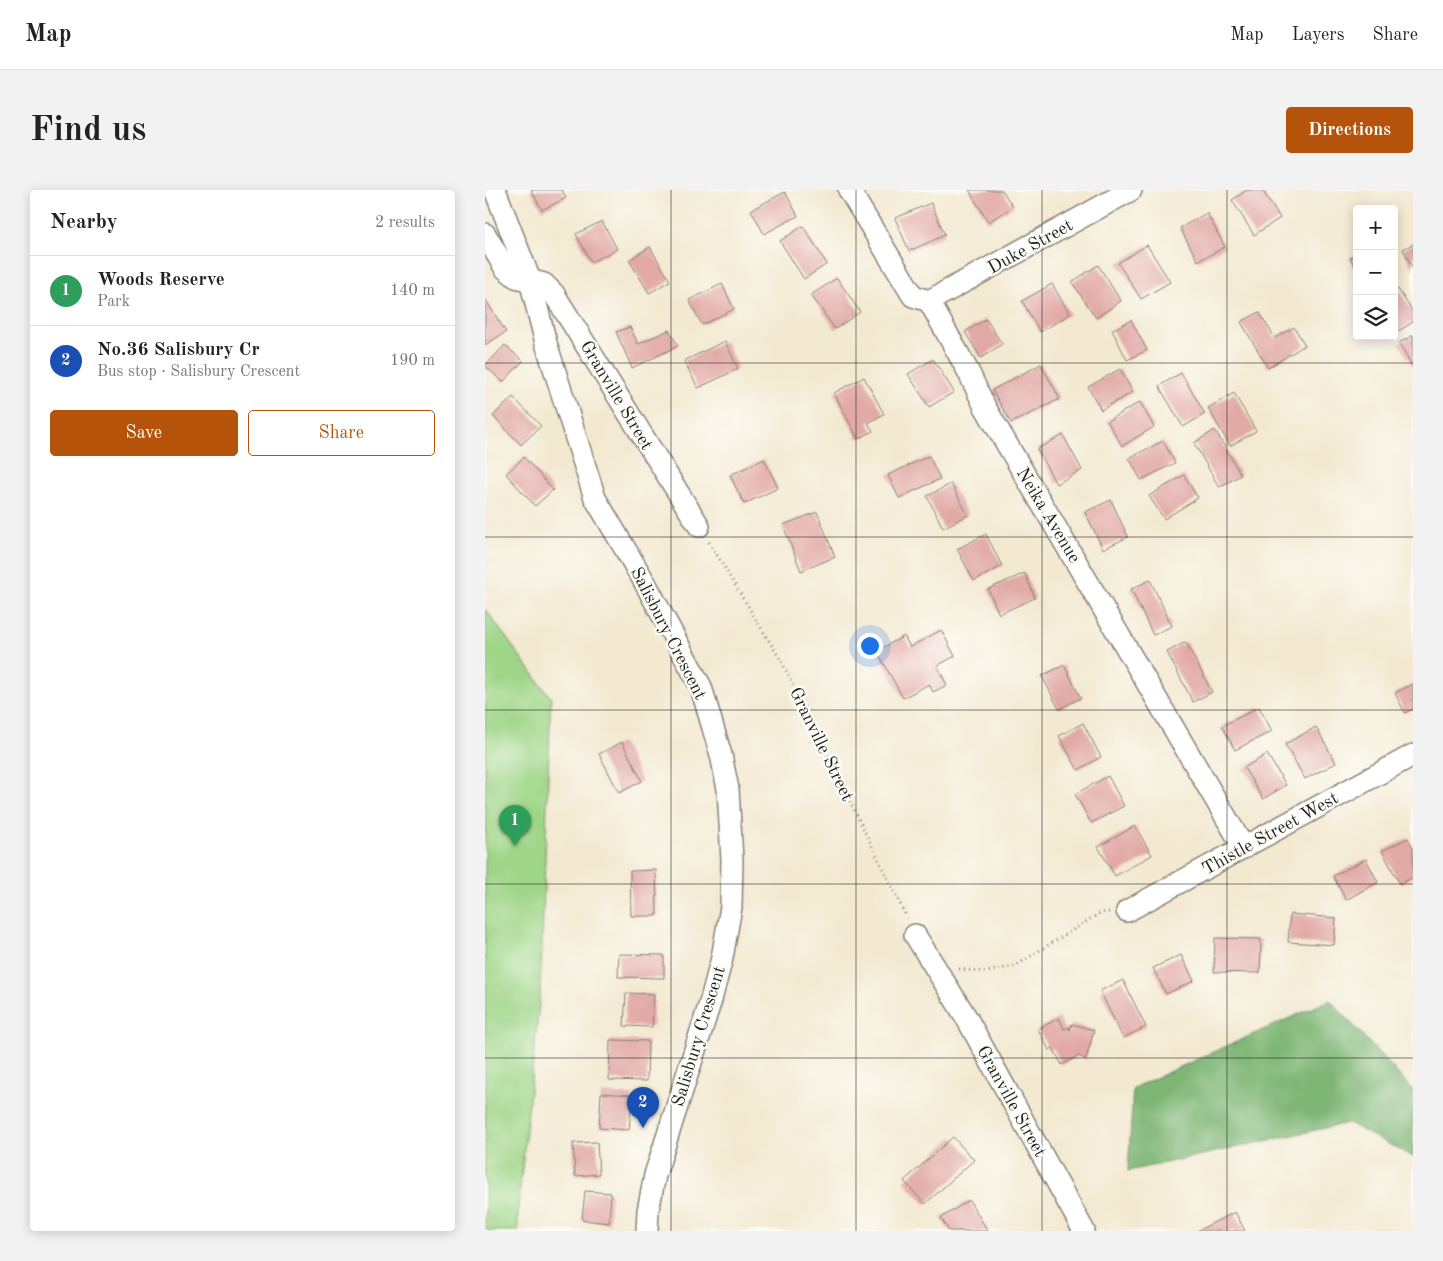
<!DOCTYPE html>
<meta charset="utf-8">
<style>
body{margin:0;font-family:"Old Standard TT",serif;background:#f2f2f2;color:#222}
.controls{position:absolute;right:15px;top:15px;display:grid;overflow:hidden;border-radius:5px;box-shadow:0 2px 12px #0003}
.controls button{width:45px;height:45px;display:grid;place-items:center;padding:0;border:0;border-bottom:1px solid #e0e0e0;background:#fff;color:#222;font:25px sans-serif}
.you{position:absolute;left:384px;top:455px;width:18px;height:18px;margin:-12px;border:4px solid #fff;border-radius:50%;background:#1a73e8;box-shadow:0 0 0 8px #1a73e833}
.badge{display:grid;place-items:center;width:32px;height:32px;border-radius:50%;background:#b45309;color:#fff;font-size:16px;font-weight:700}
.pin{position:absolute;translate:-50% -41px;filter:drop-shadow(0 1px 2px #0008)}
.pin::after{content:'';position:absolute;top:26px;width:18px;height:15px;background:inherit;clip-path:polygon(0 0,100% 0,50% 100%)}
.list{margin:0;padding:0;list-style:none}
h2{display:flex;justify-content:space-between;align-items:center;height:65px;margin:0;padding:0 20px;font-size:21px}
h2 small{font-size:16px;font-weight:400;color:#767676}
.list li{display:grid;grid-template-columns:32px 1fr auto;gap:15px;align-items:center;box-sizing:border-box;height:70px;padding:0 20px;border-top:1px solid #e0e0e0}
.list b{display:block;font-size:19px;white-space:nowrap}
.list p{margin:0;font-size:16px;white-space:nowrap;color:#767676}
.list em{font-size:16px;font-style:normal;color:#767676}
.actions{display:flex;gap:10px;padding:15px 20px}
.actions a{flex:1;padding:11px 0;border:1px solid #b45309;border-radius:5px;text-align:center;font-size:18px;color:#b45309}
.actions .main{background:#b45309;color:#fff}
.icon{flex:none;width:28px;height:28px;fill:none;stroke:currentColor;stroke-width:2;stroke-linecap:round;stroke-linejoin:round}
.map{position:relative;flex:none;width:928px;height:1041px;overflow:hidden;border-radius:5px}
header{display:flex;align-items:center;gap:30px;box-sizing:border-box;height:70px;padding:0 25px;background:#fff;border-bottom:1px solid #e0e0e0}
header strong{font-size:24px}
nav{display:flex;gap:28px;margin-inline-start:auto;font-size:18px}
.intro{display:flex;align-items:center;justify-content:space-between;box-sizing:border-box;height:120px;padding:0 30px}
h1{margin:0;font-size:35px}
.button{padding:12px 22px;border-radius:5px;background:#b45309;color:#fff;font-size:18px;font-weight:700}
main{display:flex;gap:30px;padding:0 30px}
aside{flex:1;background:#fff;border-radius:5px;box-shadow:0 2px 12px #0003}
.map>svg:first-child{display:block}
</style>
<header>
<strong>Map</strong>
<nav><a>Map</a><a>Layers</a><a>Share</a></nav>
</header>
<div class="intro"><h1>Find us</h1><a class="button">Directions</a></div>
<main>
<aside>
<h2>Nearby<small>2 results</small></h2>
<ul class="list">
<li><span class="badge" style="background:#2e9e5b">1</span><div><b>Woods Reserve</b><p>Park</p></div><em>140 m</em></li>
<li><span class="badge" style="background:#1a4fb4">2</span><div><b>No.36 Salisbury Cr</b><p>Bus stop · Salisbury Crescent</p></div><em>190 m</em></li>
</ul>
<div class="actions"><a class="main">Save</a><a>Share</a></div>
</aside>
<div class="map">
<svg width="928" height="1041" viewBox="0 0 928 1041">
<rect width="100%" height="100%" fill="#fdfcf7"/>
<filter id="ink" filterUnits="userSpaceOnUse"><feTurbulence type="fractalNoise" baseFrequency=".02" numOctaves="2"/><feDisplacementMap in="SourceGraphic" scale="10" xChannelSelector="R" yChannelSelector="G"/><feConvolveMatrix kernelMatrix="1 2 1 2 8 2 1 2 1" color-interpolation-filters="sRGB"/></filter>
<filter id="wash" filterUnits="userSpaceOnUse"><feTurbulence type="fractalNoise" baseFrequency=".0096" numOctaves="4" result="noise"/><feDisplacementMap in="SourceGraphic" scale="20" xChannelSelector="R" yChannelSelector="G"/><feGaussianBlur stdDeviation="1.12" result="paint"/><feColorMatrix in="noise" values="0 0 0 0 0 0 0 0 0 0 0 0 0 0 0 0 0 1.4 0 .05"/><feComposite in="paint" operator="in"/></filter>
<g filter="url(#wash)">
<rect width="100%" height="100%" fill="#f3e9d1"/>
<path fill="#9ed587" stroke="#5d7852" d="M0,419L66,508L55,805L33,1018V1041H0Z"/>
<path fill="#7eb674" stroke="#4d6948" d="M845,810L928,900V967L863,933L643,981L648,898Z"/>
<g id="blocks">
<path fill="#e2aaa7" d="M46,0H77L81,8L57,20Z
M484,0H517L528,17L503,32Z
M762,0H777L795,28L769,45L747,10Z
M300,2L313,26L279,44L266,20Z
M446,13L460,45L424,61L410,28Z
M722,23L740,57L713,71L695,38Z
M117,31L132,59L106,72L91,44Z
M318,36L342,74L319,89L295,51Z
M928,54V79L918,59Z
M662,55L685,92L656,109L633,73Z
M165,57L185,91L164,103L144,70Z
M872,64V80L865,68Z
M613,75L636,111L611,128L587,92Z
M352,88L375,122L350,139L326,105Z
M237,94L249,119L217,135L204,110Z
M567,94L585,124L555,142L537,111Z
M913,99L928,122V132L909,144V101Z
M0,109L21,142L0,155Z
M774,122L790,148L809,137L820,155L783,178L756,132Z
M501,129L517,154L496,168L480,142Z
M646,130L662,160L642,170L627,140Z
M145,137L153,154L184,140L193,156L147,178L131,142Z
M928,145V177L914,153Z
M240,151L253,179L213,198L199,171Z
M20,155L38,171L18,192L0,176Z
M448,169L469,202L444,217L423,184Z
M556,174L575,209L526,233L507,200Z
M635,179L648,202L616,220L603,197Z
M696,183L720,224L698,237L674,196Z
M379,187L399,224L383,233L388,241L373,249L349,203Z
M749,203L771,241L745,256L723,218Z
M28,207L56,236L36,255L8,226Z
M655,212L669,237L637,256L622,231Z
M730,240L756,285L734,297L709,253Z
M578,245L597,280L571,294L552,259Z
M678,251L690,273L656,290L644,268Z
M444,266L455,289L414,308L403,285Z
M39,267L68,300L50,316L21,284Z
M279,269L293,298L259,314L245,285Z
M699,285L713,308L679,329L664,306Z
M466,294L483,325L458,338L442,306Z
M626,310L643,347L618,359L600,322Z
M332,322L350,367L316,381L298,335Z
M501,344L517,376L489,391L472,359Z
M540,383L550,408L514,424L503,399Z
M665,390L687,436L668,445L646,399Z
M456,440L470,466L452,476L462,495L448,502L444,494L418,508L392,461L419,446L425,457Z
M701,452L727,502L708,512L682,462Z
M579,475L596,508L574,519L557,486Z
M928,494V519L920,523L910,503Z
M774,517L787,541L750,560L737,536Z
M598,533L616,567L593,580L574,546Z
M831,537L851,573L820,589L800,554Z
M137,552L157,591L134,603L114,564Z
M782,564L801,595L778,609L759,578Z
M623,586L639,616L606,633L590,604Z
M650,636L667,665L630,686L613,657Z
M923,648L928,658V687L915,694L897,661Z
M881,669L893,692L861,710L848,686Z
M171,680L172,726H146L145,681Z
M805,724L851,728L849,755L803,752Z
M730,748L776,749L775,783L729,782Z
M134,764L179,765V788L133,787Z
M696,765L709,791L681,804L668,778Z
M638,790L661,837L638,848L615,801Z
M141,803L169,804L167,837L139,836Z
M574,828L579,839L584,837L585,840L587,834L609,840L601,869L593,866L577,875L568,858L564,860L553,839Z
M125,850L163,851L162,891L124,890Z
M116,903L147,905L144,940L114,938Z
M468,947L489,970L440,1014L419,991Z
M112,952L114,984L90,986L88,953Z
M100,1001L126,1003L124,1033L97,1030Z
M484,1010L503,1041H464L456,1028Z
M750,1022L760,1041H712Z"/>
</g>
</g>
<g filter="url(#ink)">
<use href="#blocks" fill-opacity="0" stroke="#888276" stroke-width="1"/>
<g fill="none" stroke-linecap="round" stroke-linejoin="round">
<g stroke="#888276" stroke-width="24">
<path id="minor" d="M10,0L45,90L61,153L110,308L159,391L216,497L236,565L243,599L247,670L246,717L237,768L226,810L170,985L163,1021L162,1041
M364,0L428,106L444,111L483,181L500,217L759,658
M0,44L20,78L31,87L59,94L69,104L214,336
M444,111L646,0
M642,721L928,565
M430,745L481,827L599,1041"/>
</g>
<path stroke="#888276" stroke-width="3" stroke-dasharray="1 4" stroke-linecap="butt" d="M224,352L298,474L422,728
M474,779L501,782L530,776L615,723L624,722"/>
<use href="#minor" stroke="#fff" stroke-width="21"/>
</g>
</g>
<path fill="none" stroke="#1c1c1c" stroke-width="1" stroke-opacity="0.55" d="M186,0V1041M371,0V1041M557,0V1041M742,0V1041M0,173H928M0,347H928M0,520H928M0,694H928M0,868H928"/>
<g text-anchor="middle" stroke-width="5" stroke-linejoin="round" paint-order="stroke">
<g font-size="18" fill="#1c1c1c" stroke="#fdfcf7">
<text transform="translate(545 56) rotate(-29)" y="6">Duke Street</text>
<text transform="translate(132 205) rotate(59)" y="6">Granville Street</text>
<text transform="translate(564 325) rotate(59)" y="6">Neika Avenue</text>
<text transform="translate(184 443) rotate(63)" y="6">Salisbury Crescent</text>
<text transform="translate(337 554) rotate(64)" y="6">Granville Street</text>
<text transform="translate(785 643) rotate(-29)" y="6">Thistle Street West</text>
<text transform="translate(213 846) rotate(-73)" y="6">Salisbury Crescent</text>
<text transform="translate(527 911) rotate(61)" y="6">Granville Street</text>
</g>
</g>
</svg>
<div class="controls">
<button>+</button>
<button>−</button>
<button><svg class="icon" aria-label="layers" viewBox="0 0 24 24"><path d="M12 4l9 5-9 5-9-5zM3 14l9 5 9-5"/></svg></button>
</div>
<div class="you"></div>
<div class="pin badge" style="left:30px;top:656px;background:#2e9e5b">1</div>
<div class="pin badge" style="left:158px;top:938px;background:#1a4fb4">2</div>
</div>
</main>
